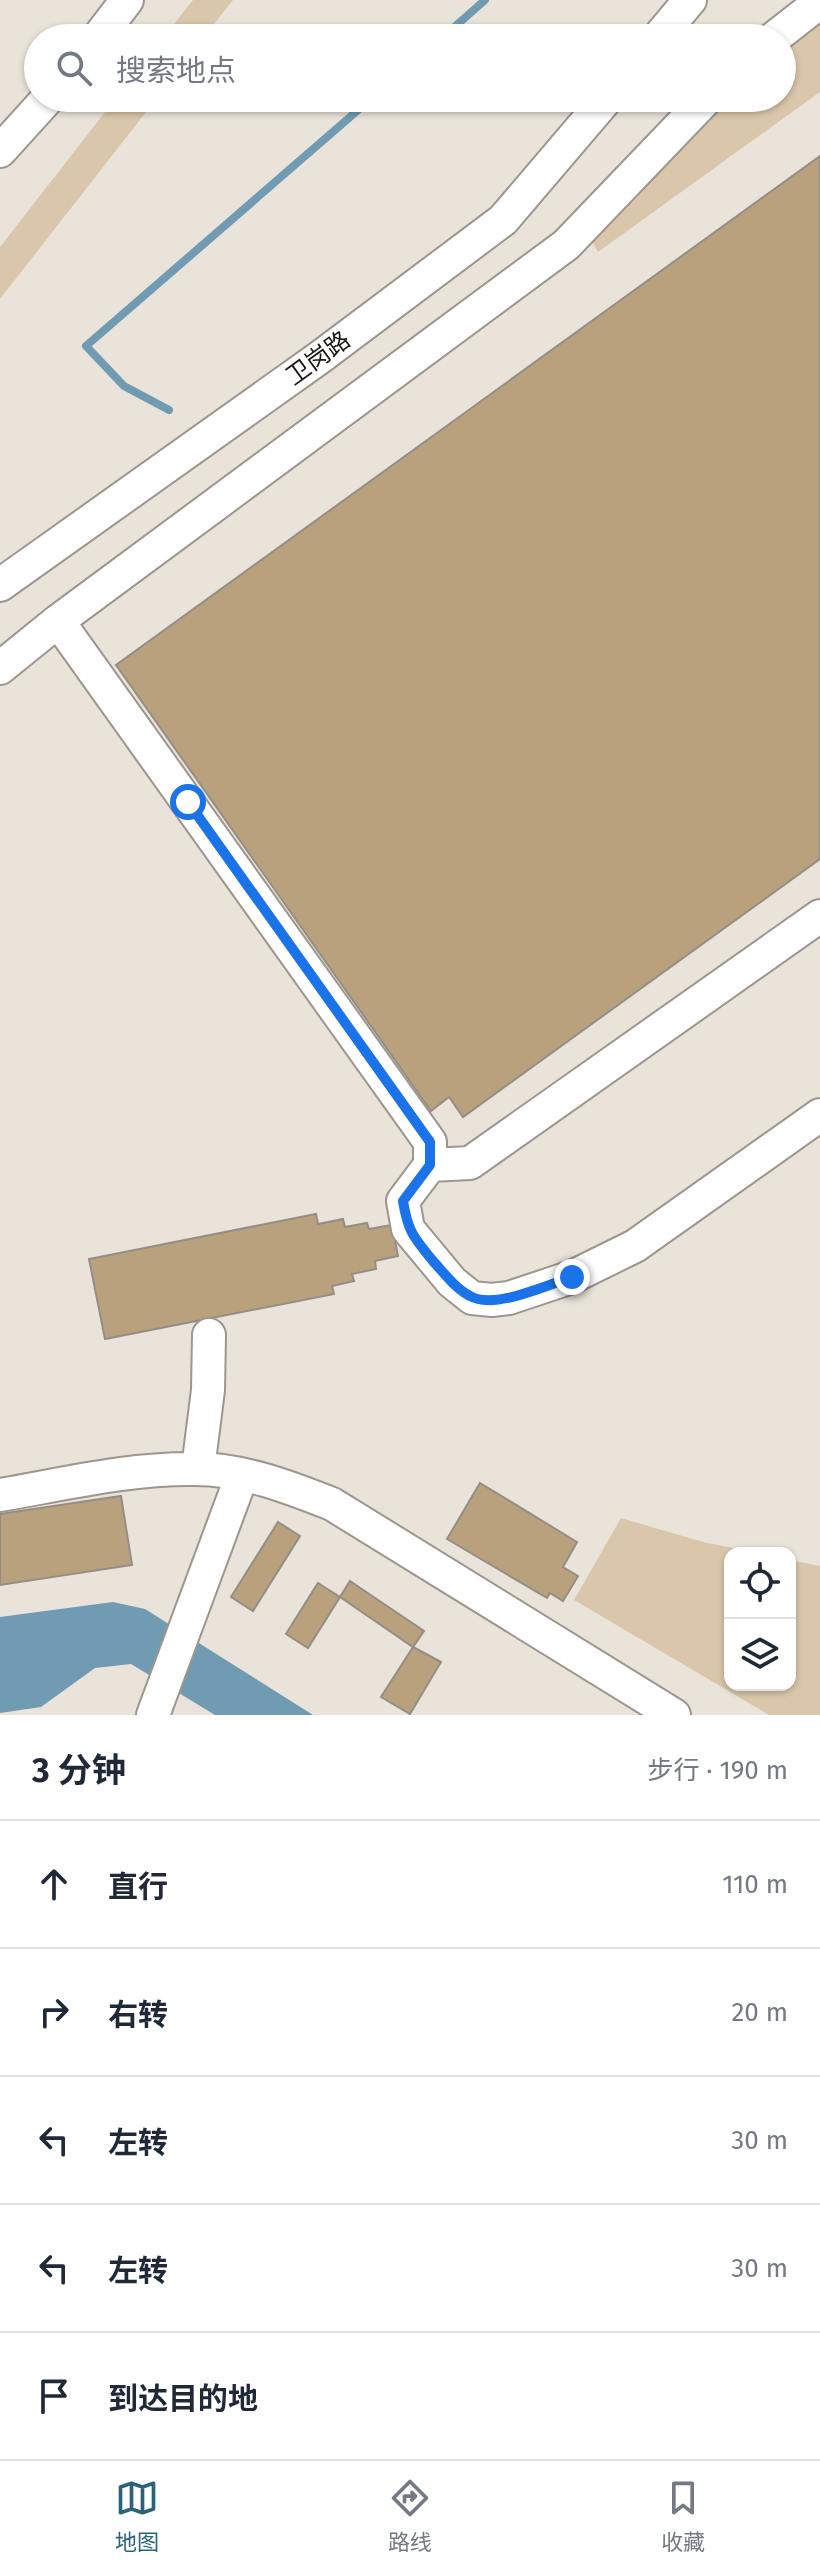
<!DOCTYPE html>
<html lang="zh">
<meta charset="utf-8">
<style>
body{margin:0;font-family:"Fira Sans","Noto Sans SC",sans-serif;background:#f6f6f7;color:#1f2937}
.controls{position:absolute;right:24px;bottom:24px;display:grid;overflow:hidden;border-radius:16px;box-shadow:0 2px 6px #0004}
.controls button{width:72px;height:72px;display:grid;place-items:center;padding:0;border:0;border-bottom:2px solid #e0e1e3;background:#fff;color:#1f2937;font:40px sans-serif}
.stop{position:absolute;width:24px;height:24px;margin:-18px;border:6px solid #1a73e8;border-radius:50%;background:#fff}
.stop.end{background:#1a73e8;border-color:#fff;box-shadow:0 2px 8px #0008}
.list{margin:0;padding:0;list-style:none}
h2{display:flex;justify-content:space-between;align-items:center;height:104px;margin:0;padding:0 32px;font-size:34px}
h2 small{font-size:26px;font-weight:400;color:#747a83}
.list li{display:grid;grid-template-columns:52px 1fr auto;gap:24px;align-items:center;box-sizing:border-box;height:128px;padding:0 32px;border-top:2px solid #e0e1e3}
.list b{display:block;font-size:30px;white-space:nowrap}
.list em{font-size:26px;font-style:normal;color:#747a83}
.icon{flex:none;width:44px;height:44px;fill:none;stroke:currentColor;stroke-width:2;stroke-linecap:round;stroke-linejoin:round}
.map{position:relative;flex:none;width:820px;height:1715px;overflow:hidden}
.search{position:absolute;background:#fff;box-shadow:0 2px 6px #0004;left:24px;right:24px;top:24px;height:88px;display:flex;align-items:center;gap:20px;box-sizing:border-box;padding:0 28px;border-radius:44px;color:#747a83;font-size:30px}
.sheet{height:744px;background:#fff}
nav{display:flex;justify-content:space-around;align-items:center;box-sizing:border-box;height:112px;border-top:2px solid #e0e1e3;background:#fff;font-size:22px;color:#747a83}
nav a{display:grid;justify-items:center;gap:4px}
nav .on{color:#2b637d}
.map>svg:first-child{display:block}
</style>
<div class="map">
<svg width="820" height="1715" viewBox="0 0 820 1715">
<rect width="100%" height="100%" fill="#e9e3da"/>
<path fill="#dac7ab" d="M193,0H233L203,38H163Z
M820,22V92L598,252L592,242L700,126L731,98H782V52Z
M116,98H157L0,299V247Z
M621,1518L703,1542L758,1553H730V1685H790V1560L820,1566V1715H769L574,1600Z"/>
<path fill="#709bb2" d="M113,1602L145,1609L313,1715H215L131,1664L95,1668L41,1707L0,1713V1617Z"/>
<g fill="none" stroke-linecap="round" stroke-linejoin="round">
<path stroke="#709bb2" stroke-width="8" d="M442,38L485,0
M169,410L124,386L86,346L372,98"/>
</g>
<path fill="#baa17d" stroke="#938e86" stroke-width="2" d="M820,156V859L463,1117L449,1097L431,1111L116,665Z
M316,1214L318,1224L343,1219L345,1227L367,1223L369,1229L392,1225L398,1256L375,1261L376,1269L352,1274L354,1281L332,1286L334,1294L105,1339L89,1259Z
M480,1483L577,1542L563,1567L578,1576L563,1601L550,1593L547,1598L447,1539Z
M121,1496L132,1565L0,1585V1514Z
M278,1522L300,1536L253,1611L231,1597Z
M350,1581L424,1631L413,1647L340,1597Z
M318,1583L340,1597L308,1648L286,1634Z
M413,1647L441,1662L410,1714L381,1697Z"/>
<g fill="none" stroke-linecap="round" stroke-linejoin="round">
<g stroke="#9c968e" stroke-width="36">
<path id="minor" d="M98,38L127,0
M658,38L690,0
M774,38L820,2
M0,151L48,98
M0,585L319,358L503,220L607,98
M58,621L430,1142V1165L403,1201L408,1229L452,1282L472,1298L492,1300L509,1298L572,1277L635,1246L820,1115
M0,668L58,621L566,245L707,98
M430,1165L470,1163L820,916
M198,1469L208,1390L209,1335
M0,1495C64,1484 130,1468 195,1469C242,1469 289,1487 332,1504L674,1715
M153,1715L242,1475"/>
</g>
<use href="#minor" stroke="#fff" stroke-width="32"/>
</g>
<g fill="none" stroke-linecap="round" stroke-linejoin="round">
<path stroke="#1a73e8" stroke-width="10" d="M188,802L430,1142V1165L403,1201C408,1232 414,1238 433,1261C444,1273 455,1288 470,1296C494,1310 547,1285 572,1277"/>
</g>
<g text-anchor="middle" stroke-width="6" stroke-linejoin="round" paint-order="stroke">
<g font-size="24" fill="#181613" stroke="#fff">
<text transform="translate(318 358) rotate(-36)" y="8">卫岗路</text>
</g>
</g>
</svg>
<div class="controls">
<button><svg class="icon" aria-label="locate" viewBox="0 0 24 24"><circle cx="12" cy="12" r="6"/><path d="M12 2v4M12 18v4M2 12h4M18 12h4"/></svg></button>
<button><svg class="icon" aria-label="layers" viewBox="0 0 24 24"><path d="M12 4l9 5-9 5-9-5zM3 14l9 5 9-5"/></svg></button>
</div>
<div class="stop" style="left:188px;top:802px"></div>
<div class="stop end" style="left:572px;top:1277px"></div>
<div class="search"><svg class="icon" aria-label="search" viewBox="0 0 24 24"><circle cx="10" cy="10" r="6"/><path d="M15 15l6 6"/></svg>搜索地点</div>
</div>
<section class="sheet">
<h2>3 分钟<small>步行 · 190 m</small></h2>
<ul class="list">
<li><svg class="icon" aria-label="ahead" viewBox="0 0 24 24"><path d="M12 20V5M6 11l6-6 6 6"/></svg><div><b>直行</b></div><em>110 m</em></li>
<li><svg class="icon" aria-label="right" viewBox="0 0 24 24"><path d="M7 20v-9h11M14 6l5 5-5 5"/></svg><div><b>右转</b></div><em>20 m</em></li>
<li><svg class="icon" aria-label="left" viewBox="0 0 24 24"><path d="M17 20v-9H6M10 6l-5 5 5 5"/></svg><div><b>左转</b></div><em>30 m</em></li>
<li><svg class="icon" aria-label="left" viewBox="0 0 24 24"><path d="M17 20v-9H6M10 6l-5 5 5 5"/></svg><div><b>左转</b></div><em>30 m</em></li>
<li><svg class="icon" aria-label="arrive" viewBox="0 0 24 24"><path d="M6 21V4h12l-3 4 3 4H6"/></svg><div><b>到达目的地</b></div></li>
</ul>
</section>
<nav>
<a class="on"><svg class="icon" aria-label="map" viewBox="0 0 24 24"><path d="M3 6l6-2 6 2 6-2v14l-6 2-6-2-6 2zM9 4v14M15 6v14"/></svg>地图</a>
<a><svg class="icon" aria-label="directions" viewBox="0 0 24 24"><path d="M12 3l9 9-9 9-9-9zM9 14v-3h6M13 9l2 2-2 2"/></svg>路线</a>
<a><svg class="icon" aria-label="saved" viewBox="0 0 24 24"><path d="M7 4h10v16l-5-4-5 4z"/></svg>收藏</a>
</nav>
